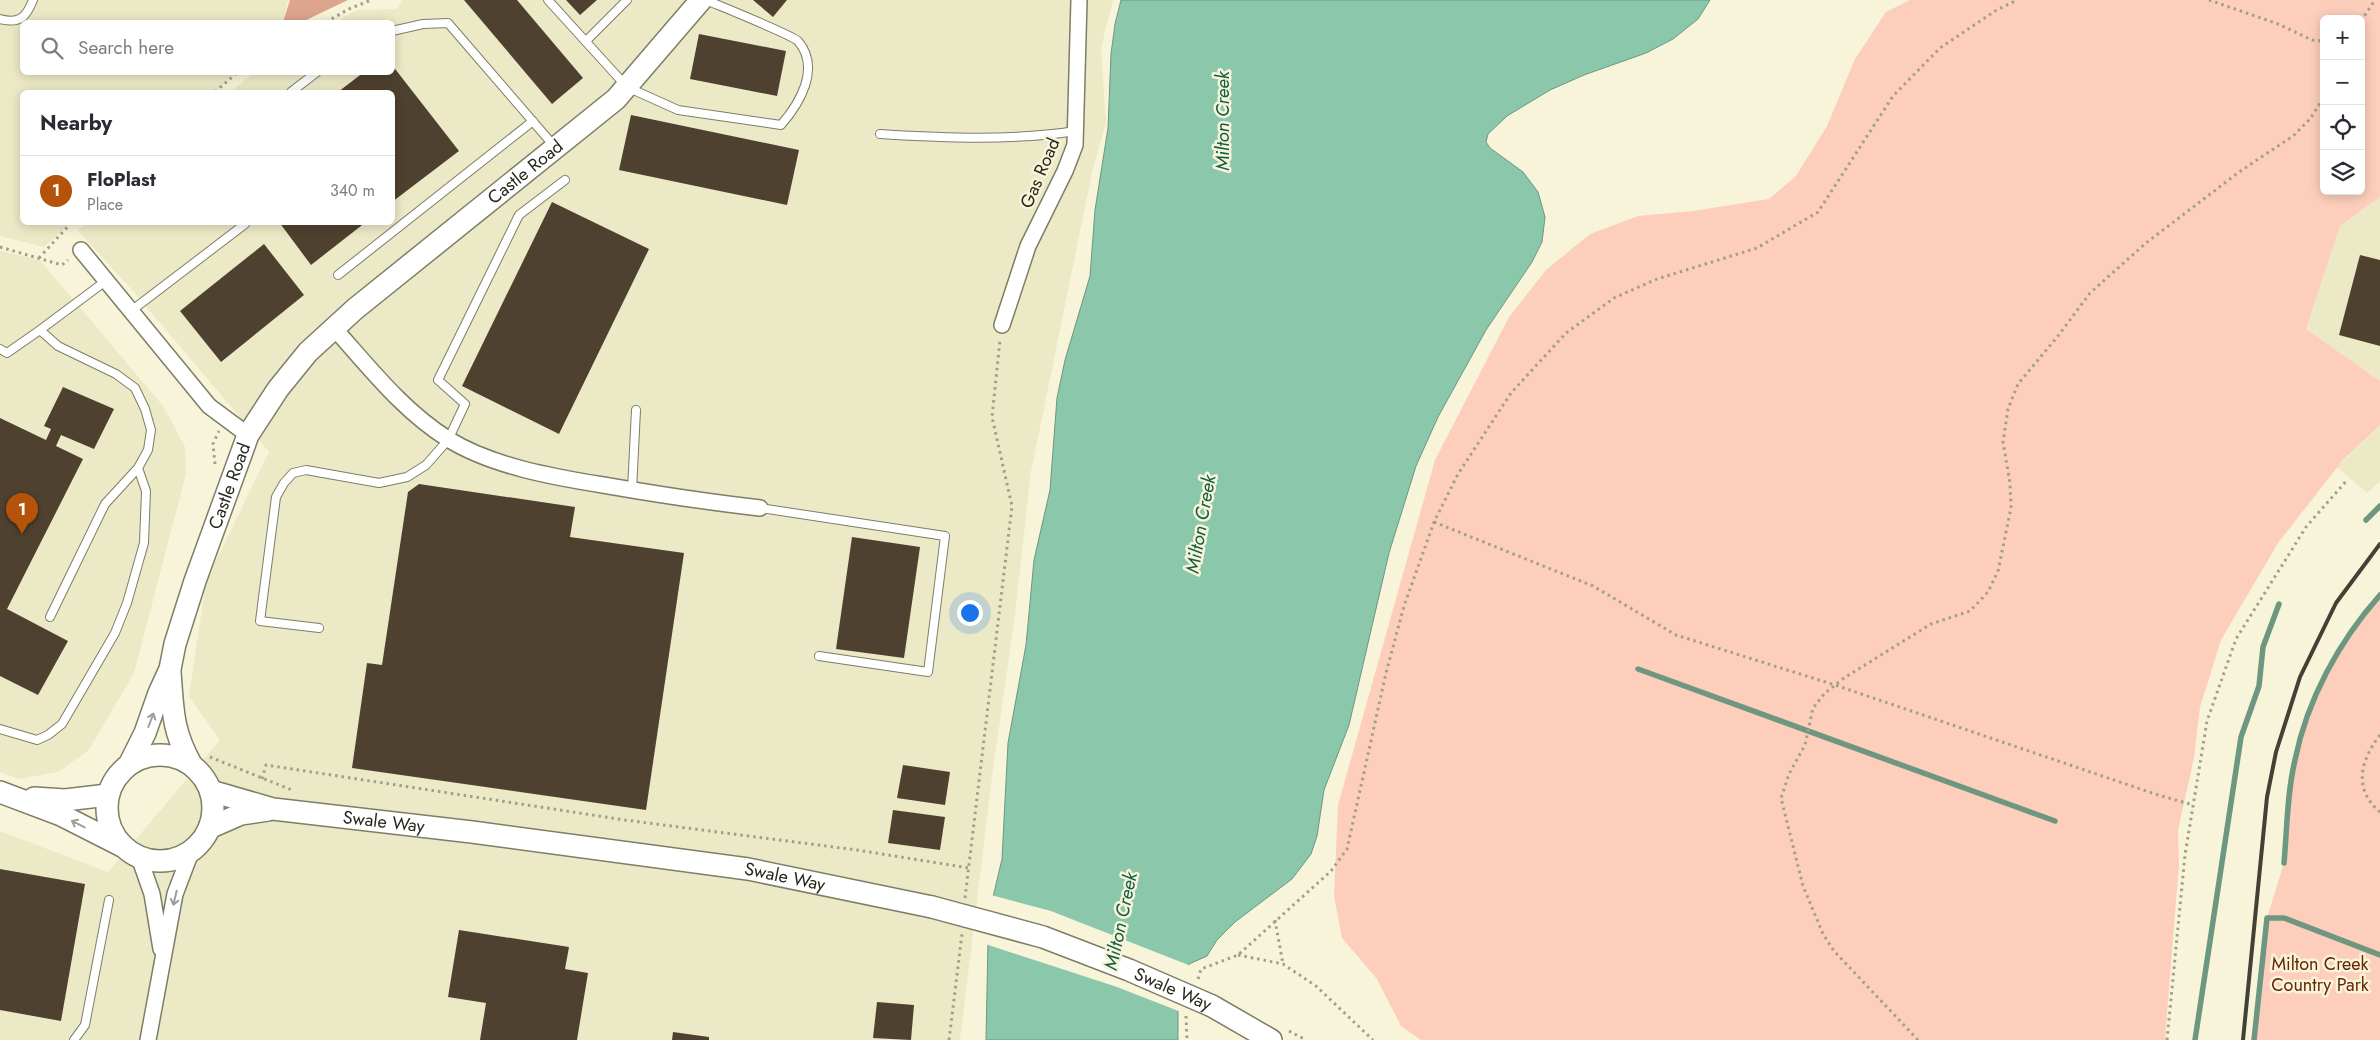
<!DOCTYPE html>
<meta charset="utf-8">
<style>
body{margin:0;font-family:Jost,sans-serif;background:#f2f2f3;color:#2b2b33}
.controls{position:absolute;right:15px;top:15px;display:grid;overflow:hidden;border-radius:8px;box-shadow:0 2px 12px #0003}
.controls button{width:45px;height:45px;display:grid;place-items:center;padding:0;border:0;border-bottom:1px solid #e1e1e2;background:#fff;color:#2b2b33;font:25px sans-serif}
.you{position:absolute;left:969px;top:612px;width:18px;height:18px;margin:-12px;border:4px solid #fff;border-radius:50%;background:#1a73e8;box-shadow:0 0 0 8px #1a73e833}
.badge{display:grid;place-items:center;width:32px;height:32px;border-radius:50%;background:#b45309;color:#fff;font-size:16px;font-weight:700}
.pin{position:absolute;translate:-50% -41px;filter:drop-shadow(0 1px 2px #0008)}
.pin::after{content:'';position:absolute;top:26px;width:18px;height:15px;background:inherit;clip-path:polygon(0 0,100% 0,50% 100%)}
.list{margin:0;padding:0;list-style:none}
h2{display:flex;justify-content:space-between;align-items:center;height:65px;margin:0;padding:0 20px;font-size:21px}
h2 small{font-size:16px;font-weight:400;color:#7c7c81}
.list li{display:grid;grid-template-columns:32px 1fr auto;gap:15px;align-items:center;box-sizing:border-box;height:70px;padding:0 20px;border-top:1px solid #e1e1e2}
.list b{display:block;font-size:19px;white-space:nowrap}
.list p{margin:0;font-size:16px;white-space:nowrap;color:#7c7c81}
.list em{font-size:16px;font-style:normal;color:#7c7c81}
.icon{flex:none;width:28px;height:28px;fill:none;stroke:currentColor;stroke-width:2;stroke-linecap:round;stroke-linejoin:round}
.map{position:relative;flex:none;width:2380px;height:1040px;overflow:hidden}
.search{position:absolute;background:#fff;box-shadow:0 2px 12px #0003;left:20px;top:20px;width:375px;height:55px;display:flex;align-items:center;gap:12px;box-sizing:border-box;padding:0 18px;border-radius:8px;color:#7c7c81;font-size:19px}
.panel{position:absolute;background:#fff;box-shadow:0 2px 12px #0003;left:20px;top:90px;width:375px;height:135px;border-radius:8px}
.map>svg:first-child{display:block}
</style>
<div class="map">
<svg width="2380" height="1040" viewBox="0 0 2380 1040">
<rect width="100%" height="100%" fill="#f7f4da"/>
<path fill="#ece9c7" d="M0,0H288L283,22H22V72L237,73L215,92H22V222L71,223L44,247L0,236Z
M402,0H1113L1101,48L1106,123L1093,168L1031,472L1014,623L992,777L960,1040H0V831L108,872L220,740L189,697L206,581L269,452L134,292L78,231L87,222H392V92H230L254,73L392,72V22H336L357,10L397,9Z
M2380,197V381L2306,329L2340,226Z
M0,251L40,260L163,406L185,447L186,474L134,673L88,751L58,772L19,779L0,772Z
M2380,425V481L2367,493L2337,467Z"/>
<path fill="#fdcebb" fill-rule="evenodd" d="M1910,0H2380V197L2340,226L2306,329L2380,381V425L2343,460L2278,543L2221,640L2200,707L2194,758L2178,830L2179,863L2165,1040H1421L1401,1026L1377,979L1342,938L1334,896L1338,805L1435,460L1509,317L1546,270L1590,234L1638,216L1693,211L1769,199L1796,176L1827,126L1855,59L1886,12ZM2324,19H2361V191H2324Z
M2380,595V1040H2254L2267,918L2284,863L2295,760L2319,686L2359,619Z"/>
<path fill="#dda48e" d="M290,0H348L302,22H283Z"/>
<path fill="#8bc7ab" stroke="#6d9780" d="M1121,0H1710L1698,19L1673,39L1646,53L1584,75L1550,90L1507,116L1488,134L1486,142L1490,148L1523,172L1538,192L1545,217L1542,242L1532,262L1486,330L1438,417L1416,466L1389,553L1349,725L1324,790L1317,836L1311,854L1292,879L1235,922L1217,940L1207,956L1189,964L1178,1010V1040H986L988,942L993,897L1002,859L1008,743L1026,645L1034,560L1050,490L1057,398L1065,360L1090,276L1095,210L1108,128L1111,54L1115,24Z"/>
<path fill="#f7f4da" d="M991,895L1051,911L1191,966L1181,1012L1117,987L985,944Z"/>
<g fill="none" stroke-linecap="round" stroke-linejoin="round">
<path stroke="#6d9780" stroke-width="5.5" d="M2366,520L2380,506
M1638,669L2055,821
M2284,863C2287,830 2287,793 2295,760C2307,700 2339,641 2380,595
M2195,1040L2241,737L2259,686L2263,647L2279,604
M2254,1040L2267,918H2284L2380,955"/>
</g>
<path fill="#4f412f" d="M464,0H517L583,78L552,104Z
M566,0H597L580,15Z
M753,0H787L773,17Z
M699,34L786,51L777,96L690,79Z
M392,65L459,151L392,202V92H338L364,72H392Z
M631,115L799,150L787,205L619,170Z
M552,202L649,249L559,434L462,386Z
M279,222H366L311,265Z
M264,244L304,295L221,362L180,311Z
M2360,255L2380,260V346L2339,335Z
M63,387L114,409L94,449L61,435L56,446L83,459L7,609L68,641L38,695L0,676V418L46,440L51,429L44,426Z
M419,484L575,507L570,537L684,553L646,810L352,768L367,663L382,665L408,492Z
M852,537L920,547L904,658L836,649Z
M903,765L950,772L945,805L897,798Z
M893,810L945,817L940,850L888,843Z
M0,869L85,884L61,1021L0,1010Z
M459,930L569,947L565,969L588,973L577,1040H480L486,1003L448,997Z
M877,1002L914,1005L911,1040L873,1038Z
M673,1032L709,1037V1040H672Z"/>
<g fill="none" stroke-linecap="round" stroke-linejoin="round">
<g stroke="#7f7d65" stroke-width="10">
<path id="lane" d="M548,0L627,87L678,110L781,125C800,103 821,68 798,41C792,35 720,6 706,0
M0,19C19,24 26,18 33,0
M392,31L423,24L448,23L555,147
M586,41L627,0
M291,92L317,72
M880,134C945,138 1010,141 1076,131
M338,275L533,121
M131,311L245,224
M0,349L7,353L40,330
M632,490L636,410
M760,508L945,536L928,672L819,656
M50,617L105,504L138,468L148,450L151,430L145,409L135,388L116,374L58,346L40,330L107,280
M319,628L260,621L276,497L284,483L293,473L306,470L379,483L407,477L426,465L448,440L465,404L438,380L519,215L565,180
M0,729L37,740L48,735L62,724L115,633L127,603L144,543L146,491L138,468
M74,1040L85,1025L109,900"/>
</g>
<g stroke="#7f7d65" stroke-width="18">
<path id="street" d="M81,250L209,406L248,435
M1002,325L1028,246L1065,171L1075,145L1079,0
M334,328C369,367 403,411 448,439C491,466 553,477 603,485C655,494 707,502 760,508
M139,857L152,894L161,949
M148,1040L175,894L191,852"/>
</g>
<g stroke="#7f7d65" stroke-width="24">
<g id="secondary">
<path d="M170,672C173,710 172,730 191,764"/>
<circle cx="160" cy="808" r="53"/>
<path id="s1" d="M130,763L145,733L159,693L170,669L175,644L195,581L248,435L278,389L308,352L355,309L616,99L701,0"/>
<path id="s2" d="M211,791L273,809L472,832L748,869L932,907"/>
<path d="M0,792L61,815L122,846"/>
<path d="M34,798L65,800L108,795"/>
<path d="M209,828L241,814L268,810"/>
<path d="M1212,1006L1271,1040"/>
</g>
</g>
<path stroke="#a19f8c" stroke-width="3" stroke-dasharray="2.5 4" stroke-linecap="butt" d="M2209,0L2278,24L2312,40L2324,41
M2361,21L2375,0
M326,22L349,9L371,0
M215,92L238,72
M0,247L62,265L68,260
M39,258L72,222
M215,464L213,444L219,431
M1434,522L1593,586L1676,635L1835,685L2155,794L2193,805
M2380,735C2360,761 2353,789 2380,812
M210,757L292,790
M262,779L266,765L625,820L857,850L969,868
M965,898L1012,506L992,417L1000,340
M1275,920L1283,964
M1238,955L1283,964L1316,986L1373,1040
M1198,979L1201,969L1238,955L1331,871L1347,849L1386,673L1404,606L1434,522L1458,474L1511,393L1566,333L1614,298L1657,279L1757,248L1818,212L1893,96L1940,48L1995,11L2017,0
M1186,1016L1187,1040
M1289,1031L1306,1040
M949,1040L962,934
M1918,1040L1834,951L1823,934L1803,886L1781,798L1789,774L1805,745L1813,708L1825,693L1844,678L1931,624L1970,611L1988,592L1998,571L2011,508L2010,483L2003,442L2008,409L2018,384L2058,336L2090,293L2146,243L2239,172L2293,136L2310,119L2324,97
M2167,1040L2185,855L2207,721L2236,639L2306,527L2348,479"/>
<use href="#lane" stroke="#fff" stroke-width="8"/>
<use href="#street" stroke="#fff" stroke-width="15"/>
<use href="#secondary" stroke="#fff" stroke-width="21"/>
<path stroke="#424135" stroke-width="4" d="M2243,1040L2267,797L2276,752L2300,677L2336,603L2380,544"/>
<g stroke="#7f7d65" stroke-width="24" stroke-linecap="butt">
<g id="secondary-bridge">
<path id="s3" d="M932,907L1043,937L1129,970L1212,1006"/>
</g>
</g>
<use href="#secondary-bridge" stroke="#fff" stroke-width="21"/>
</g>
<defs><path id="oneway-shaft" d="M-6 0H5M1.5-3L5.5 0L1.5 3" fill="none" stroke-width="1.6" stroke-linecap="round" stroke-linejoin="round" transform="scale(1.25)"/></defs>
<g stroke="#9e9e99">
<use href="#oneway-shaft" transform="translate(151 720) rotate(-69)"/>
<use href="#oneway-shaft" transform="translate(78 824) rotate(-153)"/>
<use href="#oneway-shaft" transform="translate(175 898) rotate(103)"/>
</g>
<g text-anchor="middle" stroke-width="5" stroke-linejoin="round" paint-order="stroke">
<g font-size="18" fill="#28271d" stroke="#f7f4da">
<text dy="6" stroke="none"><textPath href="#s1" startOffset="734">Castle Road</textPath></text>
<text transform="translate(1040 173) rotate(-67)" y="6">Gas Road</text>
<text dy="6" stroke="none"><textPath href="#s1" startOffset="295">Castle Road</textPath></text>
<text dy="6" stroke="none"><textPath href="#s2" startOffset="176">Swale Way</textPath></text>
<text dy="6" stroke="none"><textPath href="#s2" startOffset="581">Swale Way</textPath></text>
<text dy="6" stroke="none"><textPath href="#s3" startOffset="255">Swale Way</textPath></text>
</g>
<g font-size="18" fill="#682504" stroke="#f7f4da">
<text x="2320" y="970">Milton Creek<tspan x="2320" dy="21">Country Park</tspan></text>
</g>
<g font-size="19" font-style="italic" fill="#125d43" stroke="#f7f4da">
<text transform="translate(1222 121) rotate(-90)" y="7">Milton Creek</text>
<text transform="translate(1200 524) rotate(-80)" y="7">Milton Creek</text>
<text transform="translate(1120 921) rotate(-78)" y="7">Milton Creek</text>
</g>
</g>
</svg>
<div class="controls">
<button>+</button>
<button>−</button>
<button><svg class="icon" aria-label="locate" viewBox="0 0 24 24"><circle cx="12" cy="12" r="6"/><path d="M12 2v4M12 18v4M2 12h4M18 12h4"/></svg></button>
<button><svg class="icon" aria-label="layers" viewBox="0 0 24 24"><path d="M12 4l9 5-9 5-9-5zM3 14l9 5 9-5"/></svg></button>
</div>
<div class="you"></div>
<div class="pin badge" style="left:22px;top:534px">1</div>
<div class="search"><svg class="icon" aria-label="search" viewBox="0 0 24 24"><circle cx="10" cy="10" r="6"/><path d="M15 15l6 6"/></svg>Search here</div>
<section class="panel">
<h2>Nearby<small></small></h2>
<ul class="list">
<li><span class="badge">1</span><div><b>FloPlast</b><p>Place</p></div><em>340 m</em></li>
</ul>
</section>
</div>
